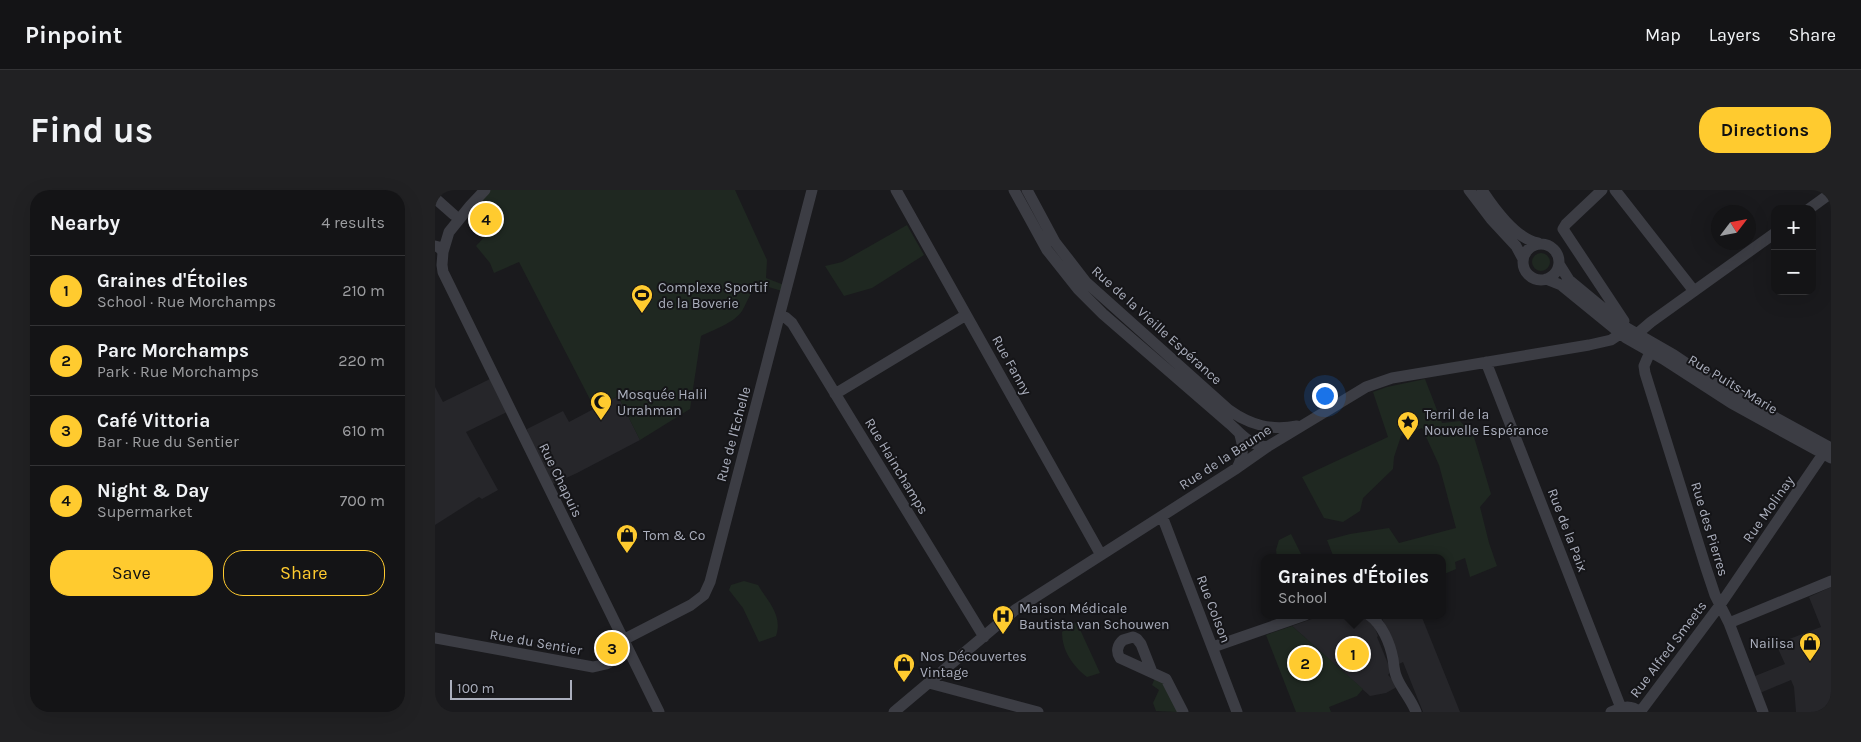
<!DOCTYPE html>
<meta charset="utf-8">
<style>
body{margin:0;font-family:Karla,sans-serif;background:#212123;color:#f1f3f6}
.controls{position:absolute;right:15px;top:15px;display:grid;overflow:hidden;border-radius:10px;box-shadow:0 5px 20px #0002}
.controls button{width:45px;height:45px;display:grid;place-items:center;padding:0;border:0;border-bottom:1px solid #333335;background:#141416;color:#f1f3f6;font:25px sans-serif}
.compass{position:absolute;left:1276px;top:15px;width:45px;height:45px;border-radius:50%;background:#141416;box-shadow:0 5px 20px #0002;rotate:58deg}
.scale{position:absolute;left:15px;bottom:12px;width:122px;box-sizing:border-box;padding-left:5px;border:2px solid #abafbd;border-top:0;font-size:14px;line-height:18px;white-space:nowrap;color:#abafbd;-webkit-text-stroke:4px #151518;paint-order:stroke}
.you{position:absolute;left:889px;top:205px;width:18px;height:18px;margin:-12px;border:4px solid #fff;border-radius:50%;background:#1a73e8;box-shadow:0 0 0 8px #1a73e833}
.badge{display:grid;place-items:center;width:32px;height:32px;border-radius:50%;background:#ffcb2f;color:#111;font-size:16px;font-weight:700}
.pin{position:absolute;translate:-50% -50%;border:2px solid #fff;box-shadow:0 1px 5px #0006}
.popup{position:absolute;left:826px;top:364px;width:185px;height:65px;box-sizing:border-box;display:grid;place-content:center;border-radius:10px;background:#141416;filter:drop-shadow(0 1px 4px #0005);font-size:16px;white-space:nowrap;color:#9d9ea1}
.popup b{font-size:19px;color:#f1f3f6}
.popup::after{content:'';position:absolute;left:50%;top:100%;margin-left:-10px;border:10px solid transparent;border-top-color:#141416}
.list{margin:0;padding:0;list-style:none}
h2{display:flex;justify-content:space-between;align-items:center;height:65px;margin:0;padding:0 20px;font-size:21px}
h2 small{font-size:16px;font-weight:400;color:#9d9ea1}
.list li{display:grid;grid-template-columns:32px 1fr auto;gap:15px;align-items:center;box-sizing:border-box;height:70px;padding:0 20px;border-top:1px solid #333335}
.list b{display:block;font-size:19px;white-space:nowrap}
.list p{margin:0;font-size:16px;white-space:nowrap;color:#9d9ea1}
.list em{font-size:16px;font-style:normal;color:#9d9ea1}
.actions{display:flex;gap:10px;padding:15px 20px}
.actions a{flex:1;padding:11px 0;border:1px solid #ffcb2f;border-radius:20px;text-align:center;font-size:18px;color:#ffcb2f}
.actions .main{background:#ffcb2f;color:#111}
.map{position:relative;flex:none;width:1396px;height:522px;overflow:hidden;border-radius:20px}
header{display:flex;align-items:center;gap:30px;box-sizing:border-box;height:70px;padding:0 25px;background:#141416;border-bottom:1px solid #333335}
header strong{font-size:24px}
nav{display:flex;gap:28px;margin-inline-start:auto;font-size:18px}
.intro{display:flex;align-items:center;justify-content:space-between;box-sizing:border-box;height:120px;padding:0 30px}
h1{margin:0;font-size:35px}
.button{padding:12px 22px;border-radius:20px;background:#ffcb2f;color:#111;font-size:18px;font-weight:700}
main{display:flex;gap:30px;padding:0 30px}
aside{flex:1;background:#141416;border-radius:20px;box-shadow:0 5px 20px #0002}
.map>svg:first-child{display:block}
</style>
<header>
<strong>Pinpoint</strong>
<nav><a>Map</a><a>Layers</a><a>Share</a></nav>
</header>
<div class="intro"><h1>Find us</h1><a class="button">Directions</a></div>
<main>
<aside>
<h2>Nearby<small>4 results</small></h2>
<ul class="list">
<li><span class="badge">1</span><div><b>Graines d'Étoiles</b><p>School · Rue Morchamps</p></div><em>210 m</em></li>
<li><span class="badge">2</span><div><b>Parc Morchamps</b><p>Park · Rue Morchamps</p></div><em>220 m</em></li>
<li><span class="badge">3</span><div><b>Café Vittoria</b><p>Bar · Rue du Sentier</p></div><em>610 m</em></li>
<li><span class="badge">4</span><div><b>Night &amp; Day</b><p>Supermarket</p></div><em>700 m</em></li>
</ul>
<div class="actions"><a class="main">Save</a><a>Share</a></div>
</aside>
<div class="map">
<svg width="1396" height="522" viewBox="0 0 1396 522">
<rect width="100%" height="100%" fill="#1a1a1d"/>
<path fill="#26262a" d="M55,189L72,222L31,242L63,300L47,309L44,307L0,335V197L8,212Z
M183,206L205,250L142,283L116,295L94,250L92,239L128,221L134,232Z
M1396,397V522H1361L1359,497L1356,490L1325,503L1320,486L1350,474L1341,454L1386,437L1374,407Z
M888,425H927L936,432L940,438L943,446L942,447L956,481L953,485L963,495L960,498L951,503L935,506L857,436Z
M946,425H986L1025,522H988L968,472L964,474Z"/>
<path fill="#1f2821" d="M55,0H300L332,70L331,88L349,95L347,101L324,94C315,101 313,111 307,121C299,133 278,140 266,146L255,219L205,250L183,206L160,219L84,72L59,83L55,73L41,56L63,32L43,12Z
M472,35L489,65L437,98L409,106L390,76L407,72Z
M1097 72a9 9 0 1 1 18 0a9 9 0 1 1-18 0Z
M990,189L1007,233L1025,231L1039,247L1056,304L1045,317L1054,353L1062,376L1035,387L1030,368L1020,372L1021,379L1007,385V368H899L892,350L915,344L954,338L964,353L1021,338L1004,275L987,238L966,246L959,267L958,279L928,308L925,321L908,332L889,328L867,287L953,247L938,202L952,197Z
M856,344L868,368H842L841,360L844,350Z
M309,391L323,395C333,412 348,425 341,446L324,452L308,418L294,400L296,395Z
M638,433H642L665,483L652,487C638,476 627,461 627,442Z
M857,436L928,499L922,506L894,517L896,522H861L831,445Z
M720,488L727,491L743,522L721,521L718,513L724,500L717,495Z"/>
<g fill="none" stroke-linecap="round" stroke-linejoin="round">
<path stroke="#3c3d44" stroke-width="11" d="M461,0L666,365
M579,0L612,60L643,99L668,124L795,234C807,245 814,255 832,257
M592,0L620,52L651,92L794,220C815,235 836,241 862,236
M1034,0L1056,29L1081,56L1088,69
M1047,0C1058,17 1081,49 1103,53
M1167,0L1131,34L1128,39L1189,131
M1180,0L1259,101
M0,8L19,25
M1374,19L1396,3
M1088 72a18 18 0 1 1 36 0a18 18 0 1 1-36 0Z
M0,56L4,57L8,62L7,75L8,82L224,522
M8,62L14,42L35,16L50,0
M1124,74L1134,90L1192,138L1239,165L1294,202L1396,258
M1111,89L1126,95L1191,148L1228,169L1296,213L1396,268
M345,125L350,127L357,133L549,447
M1202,144L1216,132L1340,43
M1215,162L1209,176L1210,183L1271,378L1280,405L1294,433L1328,522
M1051,172L1186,518
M400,204L531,125
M802,278C808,267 809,258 805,245
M727,326L802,522
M934,425C947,434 955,453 958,469C959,475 959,482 962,488C967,500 976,509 981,522
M1294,433L1396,391
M0,448L158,477L171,474L194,462
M188,450L256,415L269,405L275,392L377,0
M778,457L870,425
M717,482L706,454L702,449L698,447L688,450C682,455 681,462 685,468L731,489L748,522
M494,493L603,522
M459,522L580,420L802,278L832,257L931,197L957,188L1154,155L1176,150L1185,144
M1176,522C1187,517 1195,514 1205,522
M1205,522L1285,415L1388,264"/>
</g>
<defs>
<g id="stadium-pin" transform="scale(1.125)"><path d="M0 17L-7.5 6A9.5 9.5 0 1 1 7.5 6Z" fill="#ffcb2f" stroke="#151518"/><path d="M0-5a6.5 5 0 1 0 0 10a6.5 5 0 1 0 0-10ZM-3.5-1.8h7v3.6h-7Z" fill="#111"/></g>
<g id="mosque-pin" transform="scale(1.125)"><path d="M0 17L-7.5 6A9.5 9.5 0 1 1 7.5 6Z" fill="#ffcb2f" stroke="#151518"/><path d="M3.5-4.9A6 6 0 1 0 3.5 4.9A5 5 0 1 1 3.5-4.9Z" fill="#111"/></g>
<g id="sight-pin" transform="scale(1.125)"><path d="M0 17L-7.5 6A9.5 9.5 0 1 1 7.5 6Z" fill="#ffcb2f" stroke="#151518"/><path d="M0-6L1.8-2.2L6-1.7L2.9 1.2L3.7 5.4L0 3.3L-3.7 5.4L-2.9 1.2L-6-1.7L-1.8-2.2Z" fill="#111"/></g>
<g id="shop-pin" transform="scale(1.125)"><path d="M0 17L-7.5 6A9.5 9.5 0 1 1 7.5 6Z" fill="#ffcb2f" stroke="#151518"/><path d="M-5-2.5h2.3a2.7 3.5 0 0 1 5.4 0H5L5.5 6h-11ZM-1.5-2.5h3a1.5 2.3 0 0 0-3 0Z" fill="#111"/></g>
<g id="hospital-pin" transform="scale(1.125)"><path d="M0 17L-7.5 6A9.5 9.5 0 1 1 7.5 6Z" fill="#ffcb2f" stroke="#151518"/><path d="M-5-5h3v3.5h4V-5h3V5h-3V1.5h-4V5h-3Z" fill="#111"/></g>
</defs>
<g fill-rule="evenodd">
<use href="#stadium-pin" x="207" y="105"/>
<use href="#mosque-pin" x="166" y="212"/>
<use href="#sight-pin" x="973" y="232"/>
<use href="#shop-pin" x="192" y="345"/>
<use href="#hospital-pin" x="568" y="426"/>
<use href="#shop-pin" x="1375" y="453"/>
<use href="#shop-pin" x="469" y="474"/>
</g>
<g text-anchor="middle" stroke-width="4" stroke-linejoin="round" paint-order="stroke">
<g font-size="14" fill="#abafbd" stroke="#151518" text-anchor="start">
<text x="223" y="102">Complexe Sportif<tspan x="223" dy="16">de la Boverie</tspan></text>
<text x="182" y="209">Mosquée Halil<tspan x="182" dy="16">Urrahman</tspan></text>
<text x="989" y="229">Terril de la<tspan x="989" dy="16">Nouvelle Espérance</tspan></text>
<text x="208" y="350">Tom &amp; Co</text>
<text x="584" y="423">Maison Médicale<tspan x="584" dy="16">Bautista van Schouwen</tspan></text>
<text x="1359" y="458" text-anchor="end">Nailisa</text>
<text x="485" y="471">Nos Découvertes<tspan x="485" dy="16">Vintage</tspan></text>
</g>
<g font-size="14" fill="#abafbd" stroke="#151518">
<text transform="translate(722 135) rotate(42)" y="5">Rue de la Vieille Espérance</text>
<text transform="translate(577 175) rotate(61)" y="5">Rue Fanny</text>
<text transform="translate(1298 194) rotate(31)" y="5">Rue Puits-Marie</text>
<text transform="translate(298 244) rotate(-75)" y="5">Rue de l'Echelle</text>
<text transform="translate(790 267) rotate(-33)" y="5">Rue de la Baume</text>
<text transform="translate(462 276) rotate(59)" y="5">Rue Hainchamps</text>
<text transform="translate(126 290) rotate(64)" y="5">Rue Chapuis</text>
<text transform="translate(1333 319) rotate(-55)" y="5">Rue Molinay</text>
<text transform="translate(1275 339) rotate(73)" y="5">Rue des Pierres</text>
<text transform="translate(1133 340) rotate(69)" y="5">Rue de la Paix</text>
<text transform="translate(779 419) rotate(69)" y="5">Rue Colson</text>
<text transform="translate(101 452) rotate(10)" y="5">Rue du Sentier</text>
<text transform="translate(1233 459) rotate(-53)" y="5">Rue Alfred Smeets</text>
</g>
</g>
</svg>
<div class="controls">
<button>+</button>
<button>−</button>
</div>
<svg class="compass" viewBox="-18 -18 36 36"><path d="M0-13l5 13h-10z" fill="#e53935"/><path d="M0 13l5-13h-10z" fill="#9d9ea1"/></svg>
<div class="scale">100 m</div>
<div class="you"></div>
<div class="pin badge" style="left:918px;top:464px">1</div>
<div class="popup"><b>Graines d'Étoiles</b>School</div>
<div class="pin badge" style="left:870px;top:473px">2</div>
<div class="pin badge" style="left:177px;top:458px">3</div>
<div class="pin badge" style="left:51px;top:29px">4</div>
</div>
</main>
